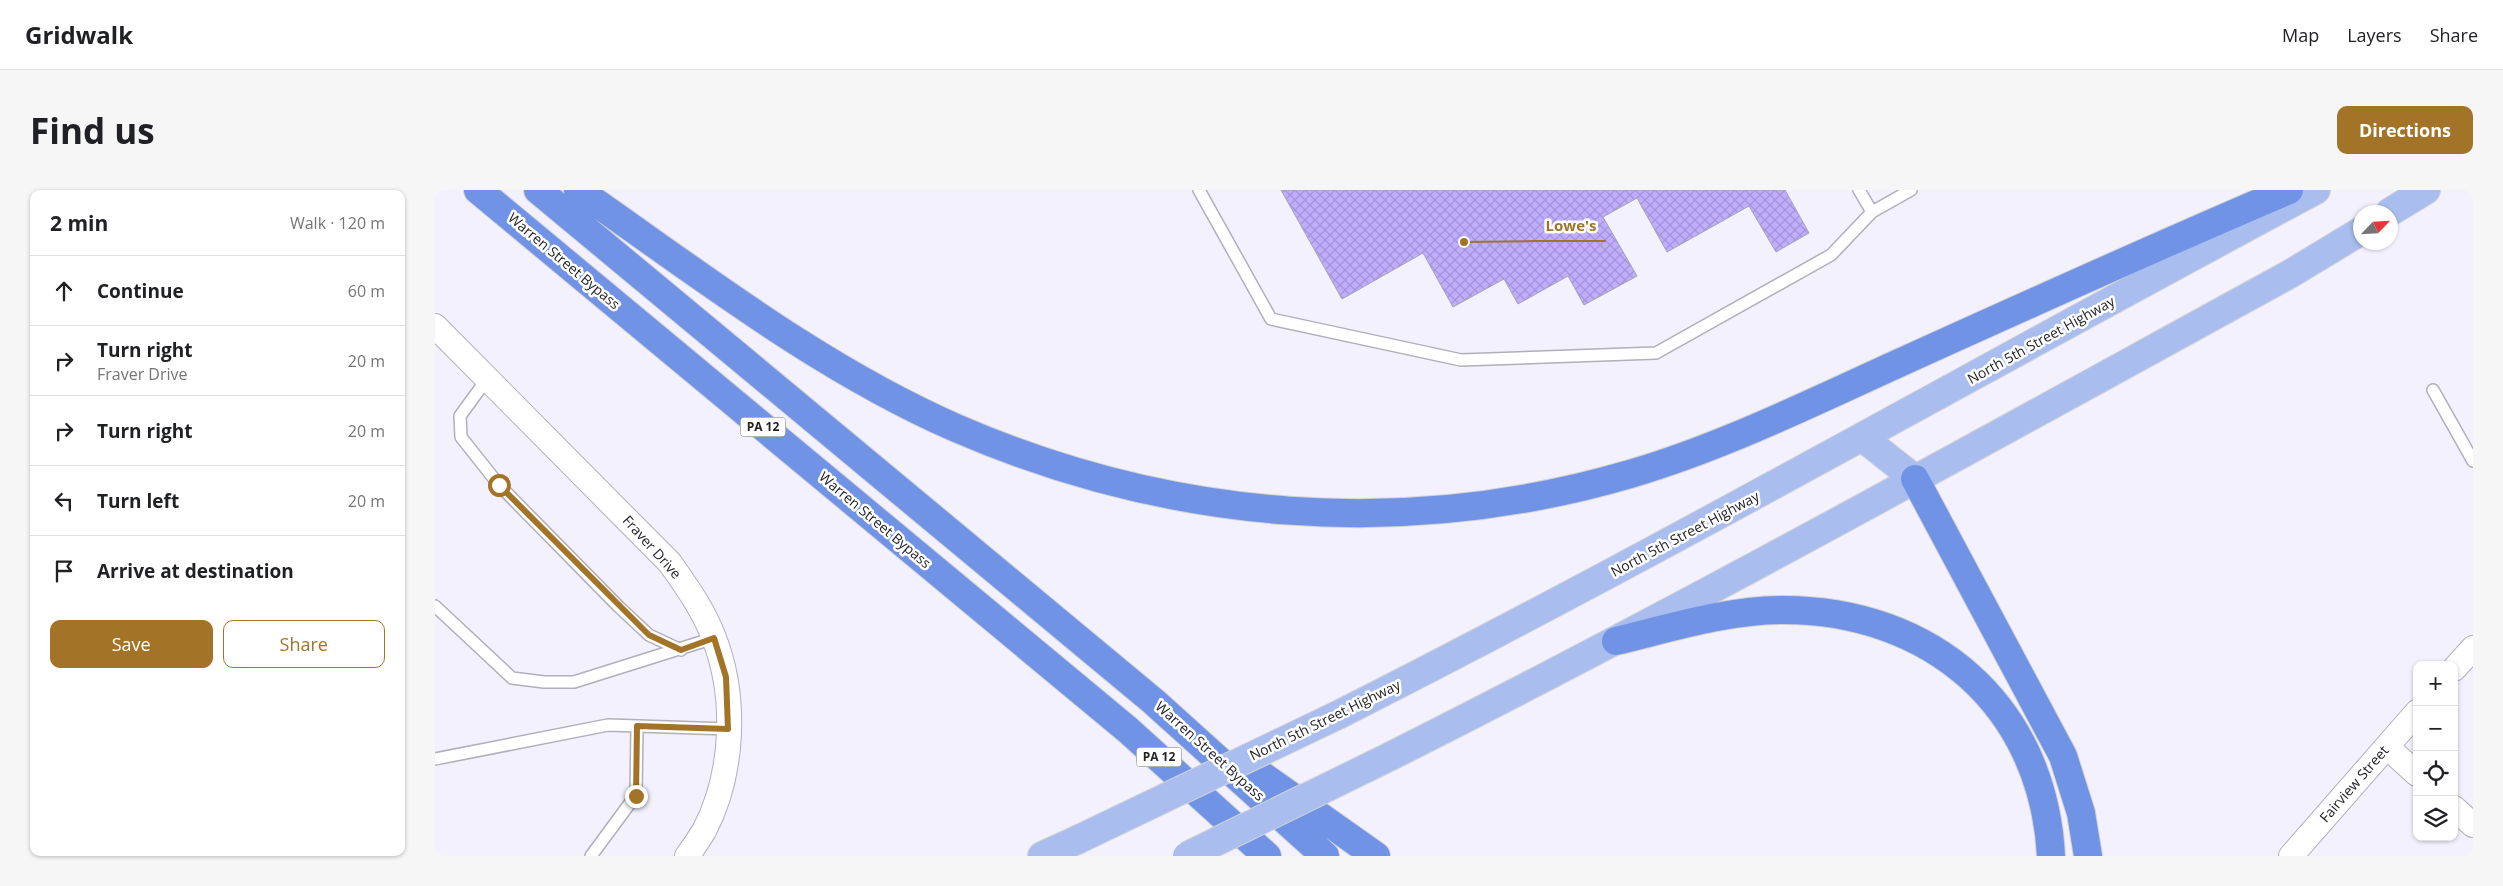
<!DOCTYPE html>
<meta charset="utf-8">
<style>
body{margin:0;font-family:"Open Sans",sans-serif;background:#f6f6f6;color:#202124}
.controls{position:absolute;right:15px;bottom:15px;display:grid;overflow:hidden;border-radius:10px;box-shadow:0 1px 4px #0004}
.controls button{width:45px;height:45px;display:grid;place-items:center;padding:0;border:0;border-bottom:1px solid #e0e0e0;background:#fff;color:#202124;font:25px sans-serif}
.compass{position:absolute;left:1918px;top:15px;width:45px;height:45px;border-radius:50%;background:#fff;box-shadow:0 1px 4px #0004;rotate:65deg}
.stop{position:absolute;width:15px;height:15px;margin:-11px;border:4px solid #a37427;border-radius:50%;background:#fff}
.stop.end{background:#a37427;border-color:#fff;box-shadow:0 1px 5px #0008}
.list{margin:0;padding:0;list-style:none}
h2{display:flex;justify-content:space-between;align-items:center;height:65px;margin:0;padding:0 20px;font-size:21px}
h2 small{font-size:16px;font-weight:400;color:#757577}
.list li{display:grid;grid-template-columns:32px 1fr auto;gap:15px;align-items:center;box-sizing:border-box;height:70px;padding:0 20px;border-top:1px solid #e0e0e0}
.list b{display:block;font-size:19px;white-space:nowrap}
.list p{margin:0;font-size:16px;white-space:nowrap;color:#757577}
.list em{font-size:16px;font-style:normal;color:#757577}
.actions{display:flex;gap:10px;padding:15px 20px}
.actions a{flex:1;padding:11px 0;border:1px solid #a37427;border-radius:10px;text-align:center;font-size:18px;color:#a37427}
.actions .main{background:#a37427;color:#fff}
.icon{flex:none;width:28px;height:28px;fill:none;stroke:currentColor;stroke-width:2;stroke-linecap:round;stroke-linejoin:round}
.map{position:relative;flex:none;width:2038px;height:666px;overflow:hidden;border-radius:10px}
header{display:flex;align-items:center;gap:30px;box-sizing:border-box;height:70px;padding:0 25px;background:#fff;border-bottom:1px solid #e0e0e0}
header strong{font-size:24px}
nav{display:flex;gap:28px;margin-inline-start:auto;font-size:18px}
.intro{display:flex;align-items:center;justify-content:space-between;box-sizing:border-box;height:120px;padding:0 30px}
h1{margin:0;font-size:35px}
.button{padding:12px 22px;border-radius:10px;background:#a37427;color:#fff;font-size:18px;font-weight:700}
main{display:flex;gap:30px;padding:0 30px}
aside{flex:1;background:#fff;border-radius:10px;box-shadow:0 1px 4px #0004}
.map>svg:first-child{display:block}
</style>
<header>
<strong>Gridwalk</strong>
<nav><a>Map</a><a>Layers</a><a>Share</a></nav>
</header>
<div class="intro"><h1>Find us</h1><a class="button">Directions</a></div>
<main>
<aside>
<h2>2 min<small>Walk · 120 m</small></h2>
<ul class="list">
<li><svg class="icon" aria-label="ahead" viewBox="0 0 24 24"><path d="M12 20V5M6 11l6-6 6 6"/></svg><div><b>Continue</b></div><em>60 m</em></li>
<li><svg class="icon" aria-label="right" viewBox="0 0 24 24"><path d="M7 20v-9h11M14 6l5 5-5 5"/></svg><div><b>Turn right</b><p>Fraver Drive</p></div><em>20 m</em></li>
<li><svg class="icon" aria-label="right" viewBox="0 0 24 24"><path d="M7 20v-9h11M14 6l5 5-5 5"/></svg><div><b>Turn right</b></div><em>20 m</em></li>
<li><svg class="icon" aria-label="left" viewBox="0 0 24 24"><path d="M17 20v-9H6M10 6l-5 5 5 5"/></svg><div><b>Turn left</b></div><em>20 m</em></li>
<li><svg class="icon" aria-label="arrive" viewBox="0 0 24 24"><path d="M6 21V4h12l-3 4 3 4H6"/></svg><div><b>Arrive at destination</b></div></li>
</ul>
<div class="actions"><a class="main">Save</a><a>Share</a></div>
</aside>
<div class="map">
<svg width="2038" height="666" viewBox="0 0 2038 666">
<defs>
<pattern id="building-cross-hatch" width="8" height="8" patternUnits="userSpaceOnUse" patternTransform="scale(1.25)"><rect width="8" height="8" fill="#bfaefe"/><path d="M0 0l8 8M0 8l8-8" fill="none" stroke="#a495da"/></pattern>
</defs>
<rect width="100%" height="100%" fill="#f3f1fd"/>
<path fill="url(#building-cross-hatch)" stroke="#a6a4af" d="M846,0H1350L1374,43L1341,62L1314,16L1232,62L1202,8L1168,27L1202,86L1149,115L1133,86L1083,114L1069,89L1018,117L988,63L907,109Z"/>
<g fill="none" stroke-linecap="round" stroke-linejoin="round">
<g stroke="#b1afba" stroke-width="14">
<path id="lane" d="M764,0L836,129L1026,170L1221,163L1396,65L1437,22
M1424,0L1437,22L1476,0
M52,189L25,226L26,247L64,295L184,417L214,445L246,460
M1998,200L2038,271
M0,416L77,488L109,492H139L279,448
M0,569L173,535L293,539
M156,666L201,605L202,536"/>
</g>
<g stroke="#b1afba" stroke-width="26">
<path id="street" d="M0,136L235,373C252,397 269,421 279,448C302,507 299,584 269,641C264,649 258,658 252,666
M2019,479L2038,458
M1952,557L1982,584
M2019,618L2038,635
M1856,666L1982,522"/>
</g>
<g stroke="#d3d3d4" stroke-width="30">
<path id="primary" d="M1955,22L1991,0
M1427,247L1480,289
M905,524C1235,357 1555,174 1881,0
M956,566C1260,413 1557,247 1855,84L1926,41
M607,666L642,650"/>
</g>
<g stroke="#d3d3d4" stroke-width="30">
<path id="highway" d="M43,0L693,540L832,666
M103,0L718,511L890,666
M143,0C264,84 384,178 521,238C736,331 969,350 1195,284C1287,257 1374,214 1462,174C1592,115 1722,56 1854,0
M1480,289L1628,566L1646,623L1653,666
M1181,451C1235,438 1292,420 1348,420C1496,420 1608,515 1616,666
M812,575L941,666"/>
</g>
<use href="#lane" stroke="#fff" stroke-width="11"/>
<use href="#street" stroke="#fff" stroke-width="24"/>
<use href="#primary" stroke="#a9beef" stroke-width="28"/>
<use href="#highway" stroke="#7093e5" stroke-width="28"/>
<g stroke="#d3d3d4" stroke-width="30" stroke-linecap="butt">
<path id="primary-bridge" d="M642,650L905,524
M752,666L956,566"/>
</g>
<use href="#primary-bridge" stroke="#a9beef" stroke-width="28"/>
</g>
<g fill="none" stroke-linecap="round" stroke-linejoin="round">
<path stroke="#a37427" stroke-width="6" d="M64,295L214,445L246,460L279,448L291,487L293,539L202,536L201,606"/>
</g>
<g text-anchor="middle" stroke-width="5" stroke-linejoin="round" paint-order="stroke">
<g fill="#fff" stroke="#656568" stroke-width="1">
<rect x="305.5" y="227.5" width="45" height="19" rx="4"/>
<rect x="701.5" y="557.5" width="45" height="19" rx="4"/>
</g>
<g font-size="12" font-weight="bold" fill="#232327">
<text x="328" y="241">PA 12</text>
<text x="724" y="571">PA 12</text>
</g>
<g font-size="14" fill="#232327" stroke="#fff">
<text transform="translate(129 71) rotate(40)" y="5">Warren Street Bypass</text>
<text transform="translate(1606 150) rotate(-29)" y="5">North 5th Street Highway</text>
<text transform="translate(440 330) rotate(40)" y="5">Warren Street Bypass</text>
<text transform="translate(1250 344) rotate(-28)" y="5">North 5th Street Highway</text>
<text transform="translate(217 357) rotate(48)" y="5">Fraver Drive</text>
<text transform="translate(890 530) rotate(-26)" y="5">North 5th Street Highway</text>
<text transform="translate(775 561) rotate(42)" y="5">Warren Street Bypass</text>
<text transform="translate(1919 594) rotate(-49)" y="5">Fairview Street</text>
</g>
</g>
<path fill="none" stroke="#a37427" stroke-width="2" d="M1029 52L1100 51H1171"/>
<circle fill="#a37427" stroke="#fff" stroke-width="2" cx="1029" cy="52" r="5"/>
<g font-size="15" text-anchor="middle" font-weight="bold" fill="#a37427" stroke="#fff" stroke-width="5" stroke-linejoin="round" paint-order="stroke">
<text x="1136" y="41">Lowe's</text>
</g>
</svg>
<div class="controls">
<button>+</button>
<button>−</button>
<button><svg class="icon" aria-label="locate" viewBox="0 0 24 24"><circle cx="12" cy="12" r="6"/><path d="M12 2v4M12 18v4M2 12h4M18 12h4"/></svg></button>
<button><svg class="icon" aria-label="layers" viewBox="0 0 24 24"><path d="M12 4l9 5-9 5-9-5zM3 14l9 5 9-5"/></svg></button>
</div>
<svg class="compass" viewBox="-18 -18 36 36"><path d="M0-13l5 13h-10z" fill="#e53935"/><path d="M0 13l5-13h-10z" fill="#757577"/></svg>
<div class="stop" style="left:64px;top:295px"></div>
<div class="stop end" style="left:201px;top:606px"></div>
</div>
</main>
